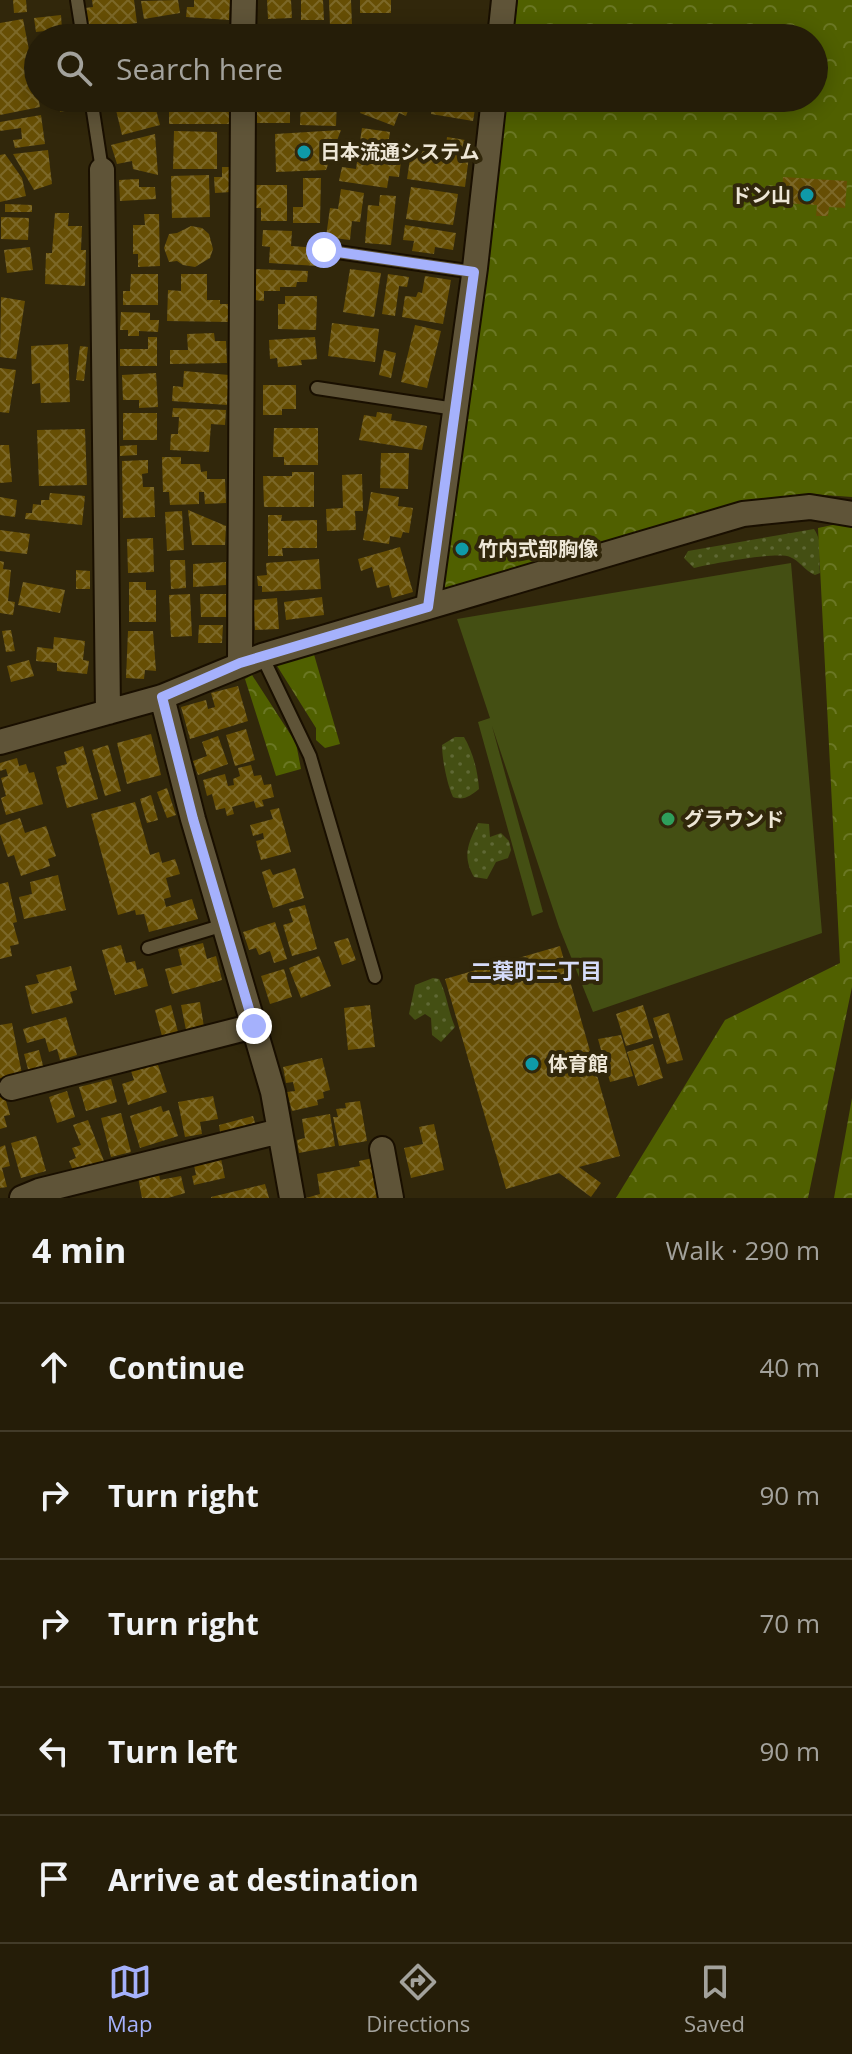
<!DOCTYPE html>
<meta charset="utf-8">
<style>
body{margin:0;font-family:"Open Sans","Noto Sans JP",sans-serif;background:#312a16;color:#f1f3f6}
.stop{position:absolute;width:24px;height:24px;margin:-18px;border:6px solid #a5b1fc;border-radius:50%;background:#fff}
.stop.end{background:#a5b1fc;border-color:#fff;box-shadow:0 2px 8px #0008}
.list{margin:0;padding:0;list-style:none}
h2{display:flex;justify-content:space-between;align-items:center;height:104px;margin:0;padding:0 32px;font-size:34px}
h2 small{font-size:26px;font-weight:400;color:#a3a29c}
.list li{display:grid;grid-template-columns:52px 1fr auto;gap:24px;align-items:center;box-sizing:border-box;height:128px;padding:0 32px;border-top:2px solid #423b29}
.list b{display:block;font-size:30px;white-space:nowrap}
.list em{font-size:26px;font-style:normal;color:#a3a29c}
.icon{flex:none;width:44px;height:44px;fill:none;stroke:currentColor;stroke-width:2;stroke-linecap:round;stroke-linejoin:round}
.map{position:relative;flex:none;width:852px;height:1198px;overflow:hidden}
.search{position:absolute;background:#251d08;box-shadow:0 4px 20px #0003;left:24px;right:24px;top:24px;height:88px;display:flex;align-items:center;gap:20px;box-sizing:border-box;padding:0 28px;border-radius:44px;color:#a3a29c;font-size:30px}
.sheet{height:744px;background:#251d08}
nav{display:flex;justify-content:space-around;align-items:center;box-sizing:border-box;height:112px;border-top:2px solid #423b29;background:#251d08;font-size:22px;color:#a3a29c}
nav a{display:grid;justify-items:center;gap:4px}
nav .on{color:#a5b1fc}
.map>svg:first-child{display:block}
</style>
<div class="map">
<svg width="852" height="1198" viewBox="0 0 852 1198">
<defs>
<pattern id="grass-dots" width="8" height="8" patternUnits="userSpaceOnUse" patternTransform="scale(2)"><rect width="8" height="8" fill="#444f13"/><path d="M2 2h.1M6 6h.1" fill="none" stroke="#5f6835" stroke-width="1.8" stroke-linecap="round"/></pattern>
<pattern id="forest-crowns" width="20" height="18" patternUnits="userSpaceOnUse" patternTransform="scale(2)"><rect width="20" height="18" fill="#506000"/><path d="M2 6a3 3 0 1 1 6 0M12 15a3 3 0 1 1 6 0" fill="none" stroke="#6a7724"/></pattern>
<pattern id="building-cross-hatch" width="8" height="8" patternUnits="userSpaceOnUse" patternTransform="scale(2)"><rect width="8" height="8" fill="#664e04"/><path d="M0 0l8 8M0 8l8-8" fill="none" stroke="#7c6828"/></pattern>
</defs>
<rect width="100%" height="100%" fill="#31270b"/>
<path fill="url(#grass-dots)" d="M814,529C824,544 818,556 820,573L815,575C804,570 800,561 790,557C778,551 711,564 694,568L684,558L688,551Z
M455,737H464C473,752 478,772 479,789C470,796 464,801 453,797C447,784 442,759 442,745Z
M478,823L489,824L490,837L501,833L509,841L511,850L508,858L496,862L487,879L474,877C462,856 468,844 478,823Z
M433,978L439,979C447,994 448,1011 455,1027L441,1042L432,1035L431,1018L425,1014L415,1020L409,1014L415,985Z"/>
<path fill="url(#forest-crowns)" d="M518,0H852V497L811,494L738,502L438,592L504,98H814V38H513Z
M842,523L852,525V987L808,1198H616L725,1020L840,963L818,528Z
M313,651L340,744L325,748L316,740V728L274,661Z
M252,675L296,743L301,769L276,776L245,679Z
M852,1098V1198H834Z"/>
<path fill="#444f13" d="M791,563L822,933L593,1012L559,927L492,726L543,912L532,916L478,722L490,718L457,619Z"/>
<path fill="url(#building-cross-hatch)" d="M13,0H26L27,12L14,13Z
M92,0H134L137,23L88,29L85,8L93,7Z
M178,0L180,13L144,19L141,1Z
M194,0H230L229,20L186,17L187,7H194Z
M267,0H291L292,18L268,19Z
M301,0H323L324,20H301Z
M329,0H351L352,25L330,26Z
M360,0H391V13H360Z
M61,15L62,29L36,32L34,18Z
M23,19L40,107L0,115V23Z
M179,24L182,38H162L160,27Z
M203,25L229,27L228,38H202Z
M271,27H301V38H270Z
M362,33V38H312V35Z
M58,98H83L85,107L60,112Z
M153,98L160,125L122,135L116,110L138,104L137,99Z
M169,98H222V108H229V124H169Z
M290,98V123H257V99Z
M301,98H337L336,126L300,125Z
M366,98H424L427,99L423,107L411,103L406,116L399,113L394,126L360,113Z
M433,98H471V102L476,103L473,121L431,114Z
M41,115L45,144L15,148L13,140L22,139L21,128L0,131V122Z
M362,128L390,132L387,151L402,154L399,177L389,176L387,188L339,181L342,167L356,169Z
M341,130L326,170L276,172L275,134Z
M174,131L217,132V169H173Z
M155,134L158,175L133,169L132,161L117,164L111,145Z
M447,137L471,141L465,187L407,179L411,152L419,153L420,145L430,147V152L436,153L435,159L444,161Z
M48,150L52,184L34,190L13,154Z
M5,154L22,178L26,196L0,202V155Z
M222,167H230L231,192L215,193L214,177H222Z
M209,175L210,217L172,218L171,176Z
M783,177L847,181L845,208L829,207L828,216H816L817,205L781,203Z
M303,178H321L320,223H293V207H303Z
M139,179V187H155L156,199L120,201L119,180Z
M255,185H287V221H261V208H255Z
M411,187L458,194L453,225L406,219Z
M341,189L364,193L360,222L352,221L350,240L326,237L330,208L338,209Z
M380,195L396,196L391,245L365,243L368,205L379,206Z
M5,204L32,205V212H5Z
M55,213H69L68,226H82L81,250H86L85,286L45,284L46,253H52Z
M144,214H159L160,266L138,267V254H133V225H145Z
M1,217L29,218L28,240L1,239Z
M405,225L456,233L453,250L435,247L434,254L412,251L414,241L403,240Z
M191,226L202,228L209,234L213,249L210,258L195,267L183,265L177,261L169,262L164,248L169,234L177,233Z
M263,230L292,231L291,246L319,248L318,266L269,263L270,247L262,246Z
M30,247L33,270L7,273L4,250Z
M254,269L308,271L307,282H297L296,287H280V291H264V301L253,300Z
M350,269L381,273L374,317L343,312Z
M131,274H158V305H123V291H130Z
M181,274H207V300H220V304H230V322L167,321L168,290L181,291Z
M388,274L409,277L407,287L399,286L395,316L382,314Z
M425,276L451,280L443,324L402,317L405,296L416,297L418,292L422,293Z
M285,296H317L316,330L278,329V304H285Z
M1,297L25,301L16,359L0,357Z
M121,312L150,313V320H159L158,332L139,331V336H128V330H120Z
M332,323L379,329L375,362L328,356Z
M415,325L441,331L427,388L401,382Z
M214,333L215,341H226L227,363L170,364V350H188L187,334Z
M148,337H157V366H120V349H148Z
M315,337L317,359L301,360L302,365L278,367L277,358L270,359L269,340Z
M68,344L70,402L41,403L40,383L32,384L31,346Z
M80,346L88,347L84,381L76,380Z
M384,350L396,353L391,378L379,375Z
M0,368L16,370L9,413L0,412Z
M184,371L229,375L227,405L172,401L173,386L183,387Z
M156,373L158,407L139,408V400H123L122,375Z
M263,385H296V409H282V415H263Z
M173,408L226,410L225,425L211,424L209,452L170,450L171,434H178L179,417H172Z
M377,412L392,414L391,420L427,426L422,450L359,440L364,415L376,417Z
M123,413H157V440H123Z
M274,428H318V465H284V457H273Z
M85,429L87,485L39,486L37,430Z
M0,445H9L12,482L0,483Z
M137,445V455L120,456V446Z
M381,453H409L408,489L380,488Z
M162,457H181V464H200L201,472L207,471V479H225L226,503L205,504L204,492H199V504L170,505L169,492H163Z
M148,460V473L142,474L143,487H154L155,517L123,518L122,461Z
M292,472H314V507H264L263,476H292Z
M362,474L363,511H355L356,530L327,531L326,509L343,508L342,475Z
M371,492L399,497L398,506L413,508L409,533L403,532L401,538L390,536L389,544L363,540Z
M50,493L85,496L82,525L25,519L26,513H32L33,504L41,505V500H49Z
M0,497L17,500L15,517L0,515Z
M188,510L226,526L225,545H192Z
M182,511L184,550L167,551L165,512Z
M268,515H282L281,521L317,520V548H282L283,556H268Z
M0,530L30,534L27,554L0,551Z
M153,538L154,572L128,573L127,539Z
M400,547L413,592L392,598L389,585L377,588L372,567L361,571L358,559Z
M319,559L321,589L262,592V586H258L257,576L267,575L266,563Z
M170,560H185L186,588L171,589Z
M0,561L4,562L3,569L11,570L8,601L15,602L13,615L0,613Z
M226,562V585L193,587V564Z
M76,570L90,571V589H76Z
M23,582L65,590L60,613L18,605Z
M129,582H146V590H156V622H129Z
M190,594L192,636L171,637L169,595Z
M200,594H226V617H201Z
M322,597L324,615L286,620L284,602Z
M277,598L279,629L255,630L253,600Z
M199,625H223L222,643H198Z
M11,630L15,651L6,652L2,631Z
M128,631H153L156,671L145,670L144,679L126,678Z
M54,637L85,641L83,660L89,661L87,674L57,671V663L36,661L37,647L53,649Z
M29,660L34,676L11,682L7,666Z
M238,686L248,721L190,739L181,707L206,700L208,709L215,707L211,693Z
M246,729L255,760L235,766L226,735Z
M151,734L161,775L127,784L117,743Z
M218,736L228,764L198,775L193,761L207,756L202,742Z
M108,745L121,791L105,796L92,750Z
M83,746L98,799L67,808L56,767L67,764L64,752Z
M17,758L19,766L26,764L29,773L34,772L43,804L6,815L1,798L6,796L1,778L8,776L6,769L0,771V763Z
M251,765L254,776L261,775L264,785L271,784L274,797L262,800L264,806L256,808L254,801L232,807L234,814L227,816L225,808L216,810L212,794L207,796L203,780L225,774L228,786L234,785L233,779L240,776L238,768Z
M167,788L176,815L167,818L157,792Z
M151,795L158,820L147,823L140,799Z
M135,802L150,855L159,852L162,863L175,859L180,874L166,878L171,897L164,899L166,907L192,899L198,919L149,932L144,914L136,915L135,910L118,915L91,814Z
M279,808L291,852L261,860L256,841L264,839L263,833L253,836L250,825L273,819L270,810Z
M20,818L25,833L46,826L56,856L48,859L50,866L21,876L14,855L8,857L0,834V825Z
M295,868L304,898L273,908L262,872L270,869L273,875Z
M58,875L66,910L24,919L19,897L32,894L30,882Z
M8,882L17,922L13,923L19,944L10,946L12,956L0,959V884Z
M305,905L317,949L292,956L283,925L293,922L289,909Z
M275,922L287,959L274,963L270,951L259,955L256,948L249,950L243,932Z
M348,938L356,960L342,965L334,942Z
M203,943L207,959L216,956L222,980L172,994L165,969L182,965L178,949Z
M121,945L126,963L135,961L137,970L143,968L148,986L115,995L102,950Z
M560,946L620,1156L579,1167L601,1183L591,1197L559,1173L506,1189L445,979Z
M319,956L331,986L301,998L289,968Z
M71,966L77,990L70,992L73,1003L32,1014L25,986L39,983L36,975Z
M284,969L292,997L270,1004L261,976Z
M200,1002L204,1027L186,1030L181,1005Z
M171,1005L178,1032L162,1036L155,1010Z
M370,1005L375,1047L348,1050L344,1008Z
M643,1005L653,1038L626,1046L616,1014Z
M669,1013L683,1060L667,1064L653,1018Z
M66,1017L77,1055L60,1060L57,1049L49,1052L45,1038L27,1043L23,1029Z
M12,1023L22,1074L0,1078V1025Z
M621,1035L633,1076L610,1082L598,1039Z
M653,1044L663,1078L638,1086L627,1052Z
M39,1050L44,1069L29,1073L24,1054Z
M322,1058L330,1090L323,1092L324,1098L317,1100L318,1105L292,1111L287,1092L295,1091L293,1082L286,1083L283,1067Z
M157,1062L167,1092L128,1105L122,1084L134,1080L131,1071Z
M111,1079L117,1102L86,1111L79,1087Z
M67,1091L75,1117L57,1123L49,1097Z
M4,1094L10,1115L4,1116L7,1127L0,1129V1095Z
M213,1096L218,1119L200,1122L202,1134L185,1137L178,1102Z
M360,1101L367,1141L339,1146L333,1117H338L336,1109L346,1108L345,1103Z
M161,1106L163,1112L169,1110L178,1136L140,1148L130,1116Z
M121,1113L131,1152L111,1157L101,1118Z
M330,1114L335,1146L299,1153L297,1140L305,1138L302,1119Z
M253,1116L255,1123L220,1132L219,1125Z
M88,1120L104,1161L74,1173L69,1161L76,1158L72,1148L81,1145L73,1125Z
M434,1124L444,1170L411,1178L404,1148L423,1144L419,1127Z
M36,1136L46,1171L21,1178L11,1143Z
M5,1145L10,1166L2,1168L7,1187L0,1188V1147Z
M220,1154L225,1178L194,1185L192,1176L196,1175L193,1160Z
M373,1158L381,1198H306L320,1194L317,1174L360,1166L359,1161Z
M159,1173L160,1180L181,1176L185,1193L168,1198H142L138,1177Z
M265,1184L269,1198H211V1197Z"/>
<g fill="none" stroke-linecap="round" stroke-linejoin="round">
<g stroke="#190f00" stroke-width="16">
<path id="lane" d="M77,0L83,38
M91,98L102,170
M324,250L474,272
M317,388L455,409
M262,656L310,756L375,977
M148,948L224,925"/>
</g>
<g stroke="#190f00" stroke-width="28">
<path id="street" d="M243,38L244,0
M500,38L504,0
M102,170L108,712
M428,607L475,268L494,98
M240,663L243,98
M162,697L193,819L273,1092L292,1198
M0,742L162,697L262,656L743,514L810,507L852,514
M11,1088L254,1026
M382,1149L391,1198
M22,1198L39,1191L280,1131"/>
</g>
<use href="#lane" stroke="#5f5438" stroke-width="12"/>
<use href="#street" stroke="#5f5438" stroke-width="24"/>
</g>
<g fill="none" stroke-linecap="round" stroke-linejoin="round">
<path stroke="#a5b1fc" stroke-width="10" d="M254,1026L193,819L162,697L240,663L428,607L474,272L324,250"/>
</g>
<g fill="#0f9aa8" stroke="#31270b" stroke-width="3">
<circle cx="304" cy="152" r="8"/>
<circle cx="807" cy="195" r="8"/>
<circle cx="462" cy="549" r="8"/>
<circle cx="532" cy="1064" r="8"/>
</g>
<circle fill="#2e9e5b" stroke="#31270b" stroke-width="3" cx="668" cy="819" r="8"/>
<g text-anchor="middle" stroke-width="8" stroke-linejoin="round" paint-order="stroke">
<g font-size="20" font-weight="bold" fill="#ede6d6" stroke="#31270b" text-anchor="start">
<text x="320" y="159">日本流通システム</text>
<text x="791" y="202" text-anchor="end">ドン山</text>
<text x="478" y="556">竹内式部胸像</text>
<text x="684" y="826">グラウンド</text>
<text x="548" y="1071">体育館</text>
</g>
<g font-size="22" font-weight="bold" fill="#d6dcf9" stroke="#31270b">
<text x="536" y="979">二葉町二丁目</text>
</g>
</g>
</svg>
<div class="stop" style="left:324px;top:250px"></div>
<div class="stop end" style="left:254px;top:1026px"></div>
<div class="search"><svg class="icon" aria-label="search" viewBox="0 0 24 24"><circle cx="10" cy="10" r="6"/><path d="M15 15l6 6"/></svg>Search here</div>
</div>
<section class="sheet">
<h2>4 min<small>Walk · 290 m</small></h2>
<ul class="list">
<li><svg class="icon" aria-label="ahead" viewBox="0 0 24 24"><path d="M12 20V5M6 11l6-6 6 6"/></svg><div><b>Continue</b></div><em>40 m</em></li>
<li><svg class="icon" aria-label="right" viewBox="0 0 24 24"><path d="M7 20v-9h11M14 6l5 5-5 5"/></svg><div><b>Turn right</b></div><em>90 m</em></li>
<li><svg class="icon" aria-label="right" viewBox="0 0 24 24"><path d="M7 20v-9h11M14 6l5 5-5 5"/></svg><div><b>Turn right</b></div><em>70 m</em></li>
<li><svg class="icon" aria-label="left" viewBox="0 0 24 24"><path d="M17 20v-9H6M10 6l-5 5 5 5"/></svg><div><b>Turn left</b></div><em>90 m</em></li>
<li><svg class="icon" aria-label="arrive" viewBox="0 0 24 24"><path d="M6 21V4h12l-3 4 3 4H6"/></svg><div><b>Arrive at destination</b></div></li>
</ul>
</section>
<nav>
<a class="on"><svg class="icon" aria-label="map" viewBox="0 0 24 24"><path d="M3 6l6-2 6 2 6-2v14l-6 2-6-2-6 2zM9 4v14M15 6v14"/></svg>Map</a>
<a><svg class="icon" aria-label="directions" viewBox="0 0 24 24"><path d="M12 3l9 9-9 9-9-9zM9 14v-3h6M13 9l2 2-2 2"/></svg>Directions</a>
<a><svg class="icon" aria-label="saved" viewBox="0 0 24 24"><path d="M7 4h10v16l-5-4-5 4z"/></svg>Saved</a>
</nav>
